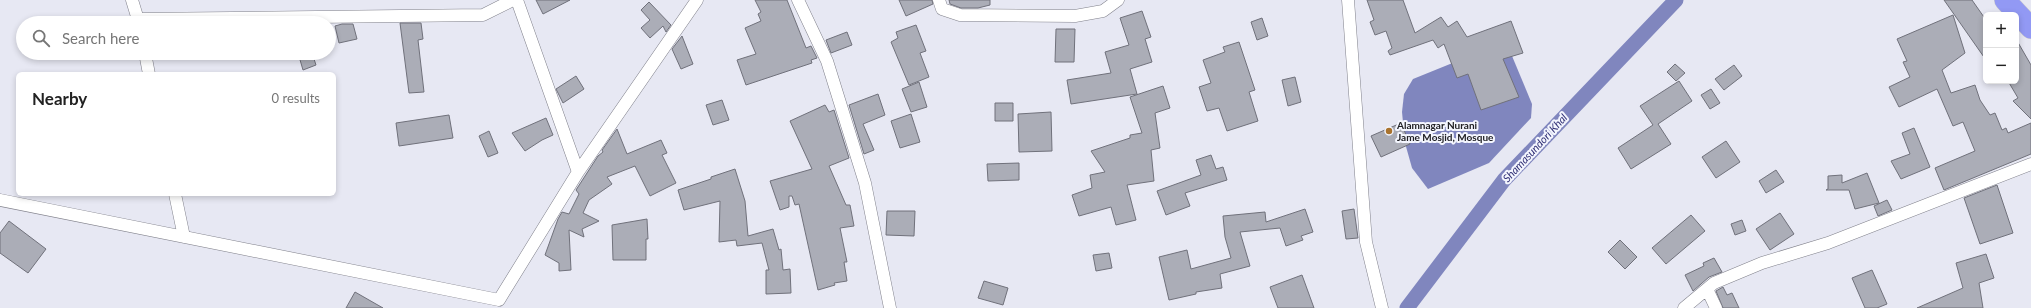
<!DOCTYPE html>
<meta charset="utf-8">
<style>
body{margin:0;font-family:Lato,sans-serif;background:#f6f6f6;color:#222}
.controls{position:absolute;right:12px;top:12px;display:grid;overflow:hidden;border-radius:6px;box-shadow:0 2px 6px #0003}
.controls button{width:36px;height:36px;display:grid;place-items:center;padding:0;border:0;border-bottom:1px solid #e0e0e0;background:#fff;color:#222;font:20px sans-serif}
.list{margin:0;padding:0;list-style:none}
h2{display:flex;justify-content:space-between;align-items:center;height:52px;margin:0;padding:0 16px;font-size:17px}
h2 small{font-size:13px;font-weight:400;color:#767676}
.icon{flex:none;width:22px;height:22px;fill:none;stroke:currentColor;stroke-width:2;stroke-linecap:round;stroke-linejoin:round}
.map{position:relative;flex:none;width:2031px;height:308px;overflow:hidden}
.search{position:absolute;background:#fff;box-shadow:0 2px 6px #0003;left:16px;top:16px;width:320px;height:44px;display:flex;align-items:center;gap:10px;box-sizing:border-box;padding:0 14px;border-radius:22px;color:#767676;font-size:15px}
.panel{position:absolute;background:#fff;box-shadow:0 2px 6px #0003;left:16px;top:72px;width:320px;height:124px;border-radius:6px}
.map>svg:first-child{display:block}
</style>
<div class="map">
<svg width="2031" height="308" viewBox="0 0 2031 308">
<rect width="100%" height="100%" fill="#e7e8f3"/>
<path fill="#8086be" d="M1507,44L1532,104L1531,118L1489,163L1428,189L1412,168L1405,143L1402,112L1404,94L1413,79L1455,62Z"/>
<g fill="none" stroke-linecap="round" stroke-linejoin="round">
<path stroke="#8086be" stroke-width="15" d="M1407,308L1504,180L1676,0"/>
</g>
<path fill="#abadb7" stroke="#70717b" d="M536,0H570L543,14Z
M755,0H787L806,48L811,46L817,58L811,60L812,63L746,85L737,60L756,54L745,28L761,21L758,14L761,12Z
M899,0H932L933,4L906,16Z
M949,0H990V5L978,8H961L950,4Z
M1367,0H1403L1415,33L1441,17L1448,27L1457,21L1467,37L1511,21L1523,53L1503,59L1519,97L1481,110L1468,74L1457,78L1444,44L1438,48L1433,40L1390,55L1388,51L1392,48L1386,31L1375,35L1370,22L1374,20Z
M1944,0H1972L1986,20V60Z
M649,2L671,25L666,32L663,26L650,38L641,28L650,20L641,10Z
M1142,11L1151,37L1145,39L1152,62L1130,69L1137,94L1071,104L1067,80L1111,73L1105,52L1129,45L1120,18Z
M1953,15L1965,53L1942,70L1951,93L1975,85L1980,100L1990,115L1995,113L2002,130L2006,128L2008,133L2031,123V154L1944,190L1935,168L1975,151L1963,122L1953,126L1937,89L1899,107L1889,87L1910,77L1903,62L1907,61L1897,39Z
M1262,18L1268,36L1257,40L1251,22Z
M400,23H421L423,39L418,40L424,92L409,93Z
M342,24H353L357,39L339,43L335,26Z
M916,25L926,51L920,53L929,77L909,85L891,42L898,38L896,32Z
M1056,29H1075L1074,62H1055Z
M847,32L852,45L831,53L826,40Z
M682,36L693,64L681,69L672,49Z
M2016,39L2031,65V119L2013,101L2018,98L2008,81H2016Z
M1239,42L1255,90L1249,92L1258,121L1227,131L1219,108L1207,111L1199,87L1211,83L1203,60L1225,52L1223,47Z
M298,53H312L316,65L303,70Z
M1675,64L1685,73L1676,81L1667,72Z
M1734,65L1742,76L1724,90L1715,79Z
M576,76L584,89L563,103L556,89Z
M1295,77L1301,102L1288,106L1282,80Z
M1679,81L1692,101L1658,124L1671,144L1631,169L1618,148L1653,125L1640,106Z
M919,82L927,107L911,112L902,89Z
M1163,86L1170,108L1155,113L1160,148L1151,150L1154,181L1127,185L1136,220L1116,225L1111,207L1079,216L1072,195L1092,188L1090,175L1105,172L1091,151L1130,138V135L1142,133L1130,97Z
M1711,89L1720,103L1710,109L1701,95Z
M878,94L885,115L863,124L874,150L864,154L849,105Z
M722,100L729,120L713,125L706,105Z
M995,103H1013V121H995Z
M825,105L829,112L834,110L849,158L829,166L846,205H850L854,226L840,228L847,262H844L847,281L834,283L835,285L818,290L799,204L795,205L792,196H789V207L780,210L770,181L812,169L790,121Z
M1051,112L1052,151L1019,152L1018,114Z
M911,114L920,142L900,148L891,121Z
M449,115L453,138L399,146L396,123Z
M546,118L553,135L542,140L525,151L512,133Z
M1401,123L1410,144L1381,157L1371,136Z
M1914,128L1930,167L1901,179L1891,161L1910,154L1902,133Z
M617,129L627,154L661,140L667,153L662,155L676,183L650,196L635,166L607,177L612,184L589,200L583,213L599,221L582,229L584,237L569,230L571,270L559,271V263L545,255L558,219L562,212L569,214L579,194L576,190L598,156L603,152L602,150Z
M489,131L498,153L488,157L479,136Z
M1726,141L1740,162L1716,178L1702,157Z
M1211,155L1216,169L1223,167L1227,180L1185,193L1190,206L1166,215L1157,191L1201,175L1196,160Z
M1019,163V180L988,181L987,164Z
M735,169L745,201L748,236L773,229L779,250L781,249L783,270L790,269L791,293L766,294V270H769L762,243L737,246L736,240L719,242L720,201L684,210L678,190L711,179V177Z
M1776,170L1784,182L1766,193L1759,181Z
M1867,173L1879,203L1855,209L1849,190H1826L1828,189V176L1842,175V183Z
M1997,185L2013,233L1980,244L1964,198Z
M1887,200L1892,210L1878,216L1874,206Z
M1305,209L1313,232L1301,236L1303,240L1286,246L1280,228L1240,232L1250,266L1220,274L1222,288L1196,292V294L1169,300L1159,257L1187,250L1191,269L1231,258L1225,237L1223,216L1265,212L1266,222Z
M1354,209L1358,238L1346,239L1342,211Z
M887,211H915L914,236L886,235Z
M1780,213L1794,234L1770,250L1756,229Z
M1691,215L1705,231L1666,264L1652,248Z
M647,219L648,239H646V260H613L612,225Z
M1742,220L1746,231L1735,235L1731,224Z
M9,221L46,249L28,273L0,253V233Z
M1620,240L1637,257L1625,269L1608,252Z
M1109,253L1112,268L1096,271L1093,255Z
M1986,254L1994,278L1979,283L1983,308H1917L1963,288L1956,263Z
M1714,258L1722,272L1709,277L1693,291L1685,275L1704,266L1703,263Z
M1872,270L1887,304L1877,308H1865L1852,278Z
M1302,275L1314,308H1278L1270,287Z
M984,281L1008,288L1003,305L978,298Z
M1723,287L1727,295L1732,293L1739,308H1723L1716,291Z
M355,292L383,308H346Z"/>
<g fill="none" stroke-linecap="round" stroke-linejoin="round">
<g stroke="#80818b" stroke-width="13">
<path id="street" d="M132,0L139,23
M517,0L578,172
M798,0L827,61L865,183L890,308
M939,0L942,9L960,15L1075,16L1103,11L1118,0
M1348,0L1366,242L1382,308
M138,19L483,15L513,0
M145,53L149,74
M175,194L184,237
M0,200L499,300L578,172L697,0
M1707,289L1716,308
M1684,308L1714,283L1762,263L1828,243L2031,164"/>
</g>
<g stroke="#c9c9ca" stroke-width="22">
<path id="highway" d="M2005,0L2031,28"/>
</g>
<use href="#street" stroke="#fff" stroke-width="12"/>
<use href="#highway" stroke="#9299f4" stroke-width="21"/>
</g>
<circle fill="#a9732e" stroke="#f4f6fe" stroke-width="1.5" cx="1389" cy="131" r="4"/>
<g text-anchor="middle" stroke-width="4" stroke-linejoin="round" paint-order="stroke">
<g font-size="10" font-weight="bold" fill="#202024" stroke="#f4f6fe" text-anchor="start">
<text x="1397" y="129">Alamnagar Nurani<tspan x="1397" dy="12">Jame Mosjid, Mosque</tspan></text>
</g>
<g font-size="11" font-style="italic" fill="#333277" stroke="#f4f6fe">
<text transform="translate(1535 148) rotate(-47)" y="4">Shamasundori Khal</text>
</g>
</g>
</svg>
<div class="controls">
<button>+</button>
<button>−</button>
</div>
<div class="search"><svg class="icon" aria-label="search" viewBox="0 0 24 24"><circle cx="10" cy="10" r="6"/><path d="M15 15l6 6"/></svg>Search here</div>
<section class="panel">
<h2>Nearby<small>0 results</small></h2>
<ul class="list">
</ul>
</section>
</div>
